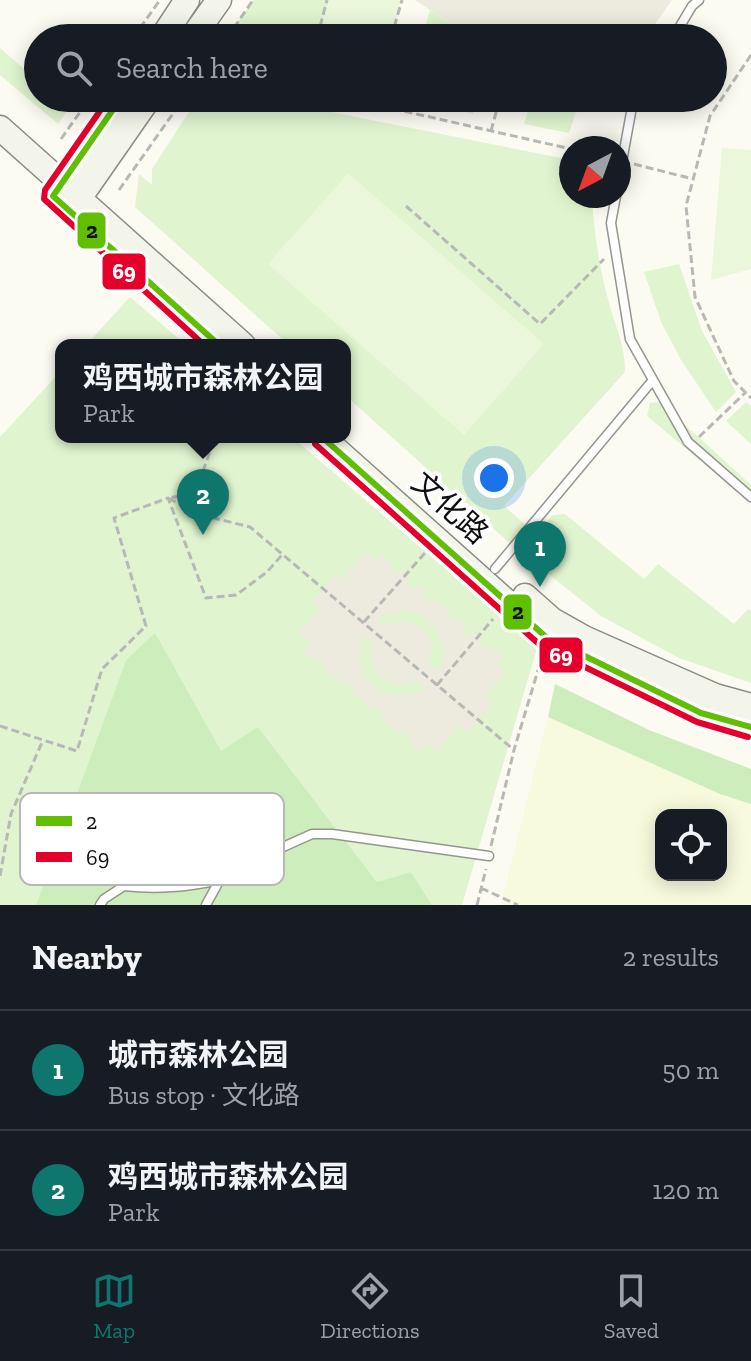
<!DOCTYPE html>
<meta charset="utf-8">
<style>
body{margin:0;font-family:"Zilla Slab","Noto Sans SC",serif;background:#242831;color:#f1f3f6}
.controls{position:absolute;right:24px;bottom:24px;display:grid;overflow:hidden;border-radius:16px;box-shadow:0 4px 20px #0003}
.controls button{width:72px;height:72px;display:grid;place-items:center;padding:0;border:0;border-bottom:2px solid #363941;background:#171b24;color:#f1f3f6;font:40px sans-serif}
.compass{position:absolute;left:559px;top:136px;width:72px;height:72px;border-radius:50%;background:#171b24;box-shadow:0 4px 20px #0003;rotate:221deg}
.you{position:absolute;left:494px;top:478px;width:28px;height:28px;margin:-20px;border:6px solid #fff;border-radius:50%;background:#1a73e8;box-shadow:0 0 0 12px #1a73e833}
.badge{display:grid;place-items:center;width:52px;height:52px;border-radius:50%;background:#0f766e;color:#fff;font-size:26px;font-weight:700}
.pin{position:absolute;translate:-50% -66px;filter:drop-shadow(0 2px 4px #0008)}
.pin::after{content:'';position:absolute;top:42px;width:28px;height:24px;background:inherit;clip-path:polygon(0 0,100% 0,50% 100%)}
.popup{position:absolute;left:55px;top:339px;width:296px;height:104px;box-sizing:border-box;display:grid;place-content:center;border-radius:16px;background:#171b24;filter:drop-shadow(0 2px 6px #0005);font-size:26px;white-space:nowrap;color:#9ea1a6}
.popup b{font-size:30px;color:#f1f3f6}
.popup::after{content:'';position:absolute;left:50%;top:100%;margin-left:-16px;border:16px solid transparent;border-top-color:#171b24}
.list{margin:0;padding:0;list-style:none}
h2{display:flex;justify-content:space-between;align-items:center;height:104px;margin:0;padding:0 32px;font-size:34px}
h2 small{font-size:26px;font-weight:400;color:#9ea1a6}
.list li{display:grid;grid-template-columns:52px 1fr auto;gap:24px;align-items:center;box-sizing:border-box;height:120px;padding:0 32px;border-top:2px solid #363941}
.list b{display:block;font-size:30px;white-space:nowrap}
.list p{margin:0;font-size:26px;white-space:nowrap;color:#9ea1a6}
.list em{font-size:26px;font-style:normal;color:#9ea1a6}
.icon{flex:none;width:44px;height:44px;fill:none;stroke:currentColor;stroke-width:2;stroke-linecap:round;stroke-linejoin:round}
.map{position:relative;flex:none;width:751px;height:905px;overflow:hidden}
.search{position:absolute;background:#171b24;box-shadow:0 4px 20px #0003;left:24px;right:24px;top:24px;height:88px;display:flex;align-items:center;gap:20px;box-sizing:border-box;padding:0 28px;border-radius:44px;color:#9ea1a6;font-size:30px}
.sheet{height:344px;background:#171b24}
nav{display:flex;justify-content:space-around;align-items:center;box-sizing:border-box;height:112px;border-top:2px solid #363941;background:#171b24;font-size:22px;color:#9ea1a6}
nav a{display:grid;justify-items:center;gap:4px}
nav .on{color:#0f766e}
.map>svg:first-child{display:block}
</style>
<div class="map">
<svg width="751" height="905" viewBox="0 0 751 905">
<rect width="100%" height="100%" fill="#fbfbf2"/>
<path fill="#f8fadd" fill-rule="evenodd" d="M548,717L715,792L751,804V905H501ZM661,815H721V875H661Z"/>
<path fill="#dff4cf" d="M253,0H329L318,38H227Z
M430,10L473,38H422Z
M0,48L38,81V98H58L69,108L58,124L0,75Z
M198,98H261L571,160V196H592C594,234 600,273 611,310C618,332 625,348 625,372L504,506L536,534L553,515L565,514L644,579L658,564L734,624L748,609L751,611V683L679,658L601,616L505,539L345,395V345H289L135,207L139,174L152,185V169Z
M410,98H477L473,114Z
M532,98H566L578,106L569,133L524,124Z
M679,264L702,331L736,392L716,412L681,360L661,322L644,272Z
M130,297L186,345H86Z
M61,371V437H292L537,648L462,905H432L411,872L377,882L258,727L222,752L126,660L36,905H0V437Z
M660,402L751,485V503L647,416L650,403Z
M746,402L751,406V444L726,421Z"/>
<path fill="#cdedbd" d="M155,633L221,751L258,727L377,882L411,872L432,905H36L126,660Z
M555,684L649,730L751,769V804L720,794L548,717Z"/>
<path fill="#eaf7da" d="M329,0H402L391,38H318Z
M722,148L751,150V269L711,280Z
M348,173L544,344L464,435L268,264Z"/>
<path fill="#edebdd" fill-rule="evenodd" d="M415,0H672L645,38H473Z
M366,553L376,561L382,555L394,565L391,569L398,574L401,571L411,579L408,583L414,589L418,585L427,593L423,597L430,603L434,600L451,613L448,617L454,623L458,619L466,626L463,630L469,636L474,631L484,640L480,645L486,650L490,646L503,657L497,664L505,672L484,697L492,704L467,733L459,726L437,752L428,745L421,752L409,742L412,738L405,733L402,735L381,718L383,713L376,707L373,710L352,693L355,689L346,682L343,685L322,667L324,664L316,657L313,660L303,652L310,643L299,634L320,609L312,602L336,574L343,580ZM406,610L424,617L437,630L444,654L440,672L430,664L432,644L423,630L409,622L385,625L378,619L387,613ZM363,636L371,642L372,666L382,679L397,685L417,681L425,689L418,693L399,696L384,693L369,682L360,664V646Z"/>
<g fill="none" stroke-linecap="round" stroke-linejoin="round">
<g stroke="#959591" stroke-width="11">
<path id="service" d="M673,38L692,6L699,0
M619,178L632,107L637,98
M616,196L611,223L630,339L688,442L751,497
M495,569L653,380
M100,905L104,899L124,886C158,890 186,887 220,880
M206,905L223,874L312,834H332L489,856"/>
</g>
<g stroke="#8b8b87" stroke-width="27">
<path id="secondary" d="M162,38L187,0
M192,38L219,0
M0,128L243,345
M54,195L121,98
M71,210L149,98
M322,437L546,637L701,713L751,727
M525,596L552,620L584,638L715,696L751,706"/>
</g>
<path stroke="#b8b8b6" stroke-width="3" stroke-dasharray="8 4" stroke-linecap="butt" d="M133,38L160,0
M227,38L253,0
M317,38L327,0
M391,38L402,0
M751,55L710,116L686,206L695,297L734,381L751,398
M346,98L571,149
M491,131L500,98
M61,139L90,98
M634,164L693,179
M119,190L184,98
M406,206L540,324L604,259
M699,437L746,392
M195,494L215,437
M198,514L195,494L168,498L198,514L250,527L514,750
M364,622L425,553
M437,685L493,619
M0,726L77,751L102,669L146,626L114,518L168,498L206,598L236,595L267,572L282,555
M491,846L514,750L542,657
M0,876L11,814L43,740
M481,888L518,905
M477,905L486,869"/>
<use href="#service" stroke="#fefefd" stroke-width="8"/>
<use href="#secondary" stroke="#f4f5ea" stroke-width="24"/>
<g stroke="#fff" stroke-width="12">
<path id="bus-1" d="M121,98L53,196L219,345
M322,437L546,637L701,713L751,727"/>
</g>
<g stroke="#fff" stroke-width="12">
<path id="bus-2" d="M109,98L45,190L44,199L204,345
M315,444L540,645L697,722L748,737"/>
</g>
<use href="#bus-1" stroke="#60bf03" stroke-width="6"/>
<use href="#bus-2" stroke="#e4002b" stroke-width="6"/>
</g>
<g text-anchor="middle" stroke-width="8" stroke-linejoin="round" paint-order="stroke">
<g font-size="30" fill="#0e0e0e" stroke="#fff">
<text transform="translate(450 508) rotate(42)" y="10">文化路</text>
</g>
</g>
<rect x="20" y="793" width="264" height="92" rx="12" fill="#fff" stroke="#b7b7b7" stroke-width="2"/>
<rect x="36" y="816" width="36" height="10" fill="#60bf03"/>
<rect x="36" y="852" width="36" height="10" fill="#e4002b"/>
<g font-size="22" fill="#0e0e0e">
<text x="86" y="829">2</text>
<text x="86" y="865">69</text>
</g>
<g stroke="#fff" stroke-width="3">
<rect x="76" y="211" width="31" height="39" rx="8" fill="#60bf03"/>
<rect x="101" y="252" width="46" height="39" rx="8" fill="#e4002b"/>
<rect x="502" y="593" width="31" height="38" rx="8" fill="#60bf03"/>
<rect x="538" y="636" width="46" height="38" rx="8" fill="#e4002b"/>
</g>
<g font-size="22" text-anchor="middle" font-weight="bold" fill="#fff">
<text x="124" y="279">69</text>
<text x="561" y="663">69</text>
</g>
<g font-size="22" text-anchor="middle" font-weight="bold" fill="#111">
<text x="92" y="238">2</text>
<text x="518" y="619">2</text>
</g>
</svg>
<div class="controls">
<button><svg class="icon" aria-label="locate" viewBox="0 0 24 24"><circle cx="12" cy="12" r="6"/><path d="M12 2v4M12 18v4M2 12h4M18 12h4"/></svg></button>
</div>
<svg class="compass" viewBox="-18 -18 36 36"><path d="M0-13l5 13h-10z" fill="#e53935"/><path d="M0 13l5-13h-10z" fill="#9ea1a6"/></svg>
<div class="you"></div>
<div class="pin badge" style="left:540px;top:587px">1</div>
<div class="pin badge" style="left:203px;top:535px">2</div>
<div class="popup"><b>鸡西城市森林公园</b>Park</div>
<div class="search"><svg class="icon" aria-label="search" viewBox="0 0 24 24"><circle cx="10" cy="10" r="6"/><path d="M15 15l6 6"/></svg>Search here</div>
</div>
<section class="sheet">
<h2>Nearby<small>2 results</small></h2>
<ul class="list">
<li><span class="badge">1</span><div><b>城市森林公园</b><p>Bus stop · 文化路</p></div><em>50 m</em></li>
<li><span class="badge">2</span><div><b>鸡西城市森林公园</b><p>Park</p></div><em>120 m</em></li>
</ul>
</section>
<nav>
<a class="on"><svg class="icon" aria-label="map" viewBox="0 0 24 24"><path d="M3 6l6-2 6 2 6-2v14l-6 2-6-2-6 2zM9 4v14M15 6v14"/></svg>Map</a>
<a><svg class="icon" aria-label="directions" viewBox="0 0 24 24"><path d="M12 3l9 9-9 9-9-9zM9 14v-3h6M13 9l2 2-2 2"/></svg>Directions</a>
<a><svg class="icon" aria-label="saved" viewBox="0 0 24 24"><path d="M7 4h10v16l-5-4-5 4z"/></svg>Saved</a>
</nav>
